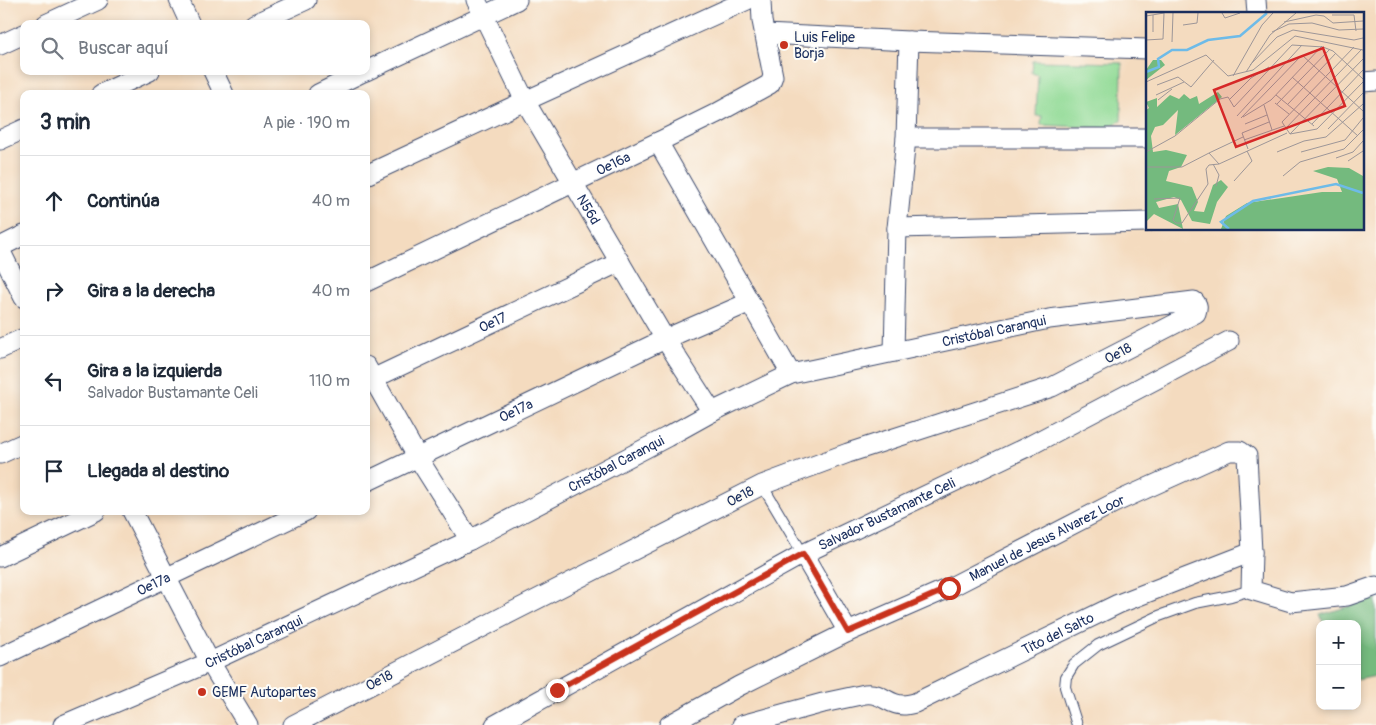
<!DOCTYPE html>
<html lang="es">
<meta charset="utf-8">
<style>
body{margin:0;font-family:Pangolin,sans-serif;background:#f2f2f3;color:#1f2937}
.controls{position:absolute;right:15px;bottom:15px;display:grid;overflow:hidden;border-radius:10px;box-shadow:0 2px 8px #0003}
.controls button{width:45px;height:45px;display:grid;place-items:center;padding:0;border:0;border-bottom:1px solid #e0e1e3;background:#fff;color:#1f2937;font:25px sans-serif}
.stop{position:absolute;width:15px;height:15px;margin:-11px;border:4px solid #c8321e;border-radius:50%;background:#fff}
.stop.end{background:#c8321e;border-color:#fff;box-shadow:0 1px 5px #0008}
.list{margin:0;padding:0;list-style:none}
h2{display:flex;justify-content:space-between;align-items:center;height:65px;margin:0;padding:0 20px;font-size:21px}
h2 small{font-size:16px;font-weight:400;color:#747a83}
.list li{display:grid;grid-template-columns:32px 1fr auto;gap:15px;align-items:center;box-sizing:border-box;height:90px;padding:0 20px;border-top:1px solid #e0e1e3}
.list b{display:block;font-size:19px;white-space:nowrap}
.list p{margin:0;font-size:16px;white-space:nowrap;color:#747a83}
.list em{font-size:16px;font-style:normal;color:#747a83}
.icon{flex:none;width:28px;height:28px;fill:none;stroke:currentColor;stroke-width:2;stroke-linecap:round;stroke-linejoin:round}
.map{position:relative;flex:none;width:1376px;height:725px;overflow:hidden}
.search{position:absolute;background:#fff;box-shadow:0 2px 8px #0003;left:20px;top:20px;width:350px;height:55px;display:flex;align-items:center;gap:12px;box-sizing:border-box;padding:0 18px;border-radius:10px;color:#747a83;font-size:19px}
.panel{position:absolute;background:#fff;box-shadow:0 2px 8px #0003;left:20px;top:90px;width:350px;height:425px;border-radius:10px}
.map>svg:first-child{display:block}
</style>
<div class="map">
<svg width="1376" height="725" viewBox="0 0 1376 725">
<rect width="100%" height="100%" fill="#fdfcf7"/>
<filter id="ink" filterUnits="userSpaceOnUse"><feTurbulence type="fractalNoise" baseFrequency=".02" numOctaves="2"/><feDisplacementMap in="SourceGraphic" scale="10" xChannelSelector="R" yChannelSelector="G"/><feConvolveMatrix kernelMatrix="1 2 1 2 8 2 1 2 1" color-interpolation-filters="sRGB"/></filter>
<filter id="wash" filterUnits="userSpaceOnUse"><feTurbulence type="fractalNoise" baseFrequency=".0096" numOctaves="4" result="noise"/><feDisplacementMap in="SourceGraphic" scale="20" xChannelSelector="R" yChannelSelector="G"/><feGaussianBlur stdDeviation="1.12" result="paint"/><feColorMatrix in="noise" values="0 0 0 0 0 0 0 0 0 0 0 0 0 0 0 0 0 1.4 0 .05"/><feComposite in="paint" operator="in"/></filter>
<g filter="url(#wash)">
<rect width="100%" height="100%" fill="#f4dbbf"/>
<path fill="#91da95" stroke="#56847a" d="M1033,61L1122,63L1121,121L1105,128L1041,125L1042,116H1036L1038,75L1032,73Z"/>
<path fill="#74ba7e" stroke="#48746e" d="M1376,598V676L1357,680V624H1324L1320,615Z"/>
</g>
<g filter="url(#ink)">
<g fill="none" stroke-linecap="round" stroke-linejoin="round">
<g stroke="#3c496d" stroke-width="12">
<path id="service" d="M762,485L803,554
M1077,725L1065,687L1066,677L1074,664L1098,645L1159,616L1195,603L1231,596L1251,590"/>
</g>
<g stroke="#3c496d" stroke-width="21">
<g id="minor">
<path d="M179,0L190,24"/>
<path id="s1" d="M476,0L525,101L665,339L712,412"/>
<path d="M1256,0L1257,14"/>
<path d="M46,24L98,0"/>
<path d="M254,24L306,0"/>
<path d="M765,34L909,41L1147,49"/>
<path d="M0,45L24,34"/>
<path d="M213,71L224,94"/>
<path d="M366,71L517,0"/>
<path d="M1362,82L1376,81"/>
<path d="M101,94L150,71"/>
<path d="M318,94L365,71"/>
<path d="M906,138H1147"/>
<path d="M0,140L24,129"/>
<path d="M658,142L791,374"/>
<path d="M366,175L525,101L747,0"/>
<path d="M897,228L1147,222"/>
<path d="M0,247L24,235"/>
<path d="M0,250L24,298"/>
<path id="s2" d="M366,282L658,142L717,113L770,84L773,76L762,21L761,0"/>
<path d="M0,349L24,338"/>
<path d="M894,352L897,228L906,138L909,41"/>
<path d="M366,366L418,458L470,540"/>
<path id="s3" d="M366,382L620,262"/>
<path d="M0,454L24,443"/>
<path id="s4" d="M366,482L665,339L750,302"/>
<path d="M132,511L210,662L248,725"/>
<path d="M803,554L848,632"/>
<path d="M0,557L96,511"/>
<path id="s5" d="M0,657L306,511"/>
<path id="s6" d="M63,725L210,662L470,540L667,437L712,412L791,374L1049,319L1194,301C1198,305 1198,307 1196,313L1052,387L848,453L762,485L512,612L293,725"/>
<path id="s7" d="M495,725L803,554L1029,446L1229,341"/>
<path id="s8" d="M669,725L739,686L848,632L949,588L1114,503L1229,451H1240L1247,456L1252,552L1251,590L1291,602L1347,596L1376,586"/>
<path id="s9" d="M742,725L823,703L865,694C882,692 888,705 903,705C907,705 911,704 915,703L1118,604L1252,552"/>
</g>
</g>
<use href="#service" stroke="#fff" stroke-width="10"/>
<use href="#minor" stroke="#fff" stroke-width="19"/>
</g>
</g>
<g fill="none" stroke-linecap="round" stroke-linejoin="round" filter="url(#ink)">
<path stroke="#c8321e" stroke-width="6" d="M557,690L803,554L848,632L949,588"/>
</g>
<g fill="#c8321e" stroke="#fdfcf7" stroke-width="2">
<circle cx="784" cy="45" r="5"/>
<circle cx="202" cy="692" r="5"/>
</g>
<g text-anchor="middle" stroke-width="4" stroke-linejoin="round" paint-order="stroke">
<g font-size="14" fill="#1b2f5e" stroke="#fdfcf7" text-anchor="start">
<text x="794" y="42">Luis Felipe<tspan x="794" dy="16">Borja</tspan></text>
<text x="212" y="697">GEMF Autopartes</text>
</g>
<g font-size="14" fill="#1b2f5e" stroke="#fdfcf7">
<text dy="5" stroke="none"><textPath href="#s2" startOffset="274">Oe16a</textPath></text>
<text dy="5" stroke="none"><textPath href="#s1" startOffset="238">N56d</textPath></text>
<text dy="5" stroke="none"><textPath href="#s3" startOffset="140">Oe17</textPath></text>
<text dy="5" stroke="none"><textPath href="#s6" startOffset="1016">Cristóbal Caranqui</textPath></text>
<text transform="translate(1118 353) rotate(-28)" y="5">Oe18</text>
<text dy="5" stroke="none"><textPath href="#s4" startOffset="166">Oe17a</textPath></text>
<text dy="5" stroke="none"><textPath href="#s6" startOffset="612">Cristóbal Caranqui</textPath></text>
<text transform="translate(740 496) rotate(-27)" y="5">Oe18</text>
<text dy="5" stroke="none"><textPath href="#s7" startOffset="445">Salvador Bustamante Celi</textPath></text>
<text dy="5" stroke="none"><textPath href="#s8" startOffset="422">Manuel de Jesus Alvarez Loor</textPath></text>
<text dy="5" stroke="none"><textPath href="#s5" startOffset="170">Oe17a</textPath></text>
<text dy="5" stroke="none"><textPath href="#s9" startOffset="338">Tito del Salto</textPath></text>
<text dy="5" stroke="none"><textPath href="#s6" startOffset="208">Cristóbal Caranqui</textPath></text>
<text transform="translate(379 680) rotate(-27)" y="5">Oe18</text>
</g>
</g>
<g transform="translate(1146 12)">
<rect width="218" height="218" fill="#f4dbbf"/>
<path d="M7,48H15L19,53L0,68V58ZM72,80L76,85L29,123L32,98L17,113L9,115L5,124L7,140L20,138L41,143L35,155L23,159L20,169L46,175L52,190L48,199L58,200L67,173L75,168L82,175L71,190L64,212L46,209L35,188L28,185L10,190L13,196L32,192L37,217L8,202L0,210V98L3,96L0,90L11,86V95L24,83L33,87L38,82L44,87L51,84L53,92ZM182,155L203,156L217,164V217H75L80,204L101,191L176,180H196L191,167L167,159Z" fill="#74ba7e"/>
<path fill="none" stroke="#6ebbe8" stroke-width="2.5" d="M0,60L13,55L12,47L26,38H41L62,28L94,24L121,1M83,217L75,210L107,189L190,172L217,181"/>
<path fill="none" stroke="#9d9698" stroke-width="1" d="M76,1L79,6L94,1M186,3H208L210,19M0,4L18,1M138,10L170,3L178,4L187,11L217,9M37,13L51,11L52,1M7,20V3M126,20L143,12L166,11L193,18L217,17M0,28L17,27L18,1M26,30L27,1M104,53L131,25L147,18L208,28L217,26M100,60L124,23L150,1M87,64L116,13L127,1M146,65L212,124M0,70L60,43L82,64L107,58L149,24L217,38M11,73L32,65L45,75L68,48M10,83L38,70M130,83L168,114M12,88L26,77M83,88L105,66L123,55M129,91L143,102M131,92L184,37M142,92L190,41M118,93L126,118M91,104L156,33M97,105L125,88L176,34M95,106L156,43L217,99M99,112L121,103M166,112L217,58M139,117L216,37M182,117L217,81M144,122L136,110L208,35M144,122L217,47M144,122L171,117L217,70M98,128L138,114M102,137L96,121L123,110M0,140L29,124L74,87L82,85L88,95L146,33L177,35L187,39L217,67M131,140L158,129L180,125L217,92M155,140L199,128L217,106M190,146L207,140L217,129M202,149L217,139M67,152L73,163L70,174M73,152L63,141L97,125M0,155H36L63,141M137,164L154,150L198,137L217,118M88,169L106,149L101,139M8,187L34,186L27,208L30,211H36L62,172L60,157L63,153L73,152L141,121"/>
<path fill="#d62828" fill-opacity="0.15" stroke="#d62828" stroke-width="2.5" d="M177,36L199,94L90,135L68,78Z"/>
<rect width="218" height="218" fill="none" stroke="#1b2f5e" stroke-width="2.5"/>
</g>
</svg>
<div class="controls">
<button>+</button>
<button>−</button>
</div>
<div class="stop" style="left:949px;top:588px"></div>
<div class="stop end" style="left:557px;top:690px"></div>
<div class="search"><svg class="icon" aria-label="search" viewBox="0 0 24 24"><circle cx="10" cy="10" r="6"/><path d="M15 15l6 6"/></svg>Buscar aquí</div>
<section class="panel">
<h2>3 min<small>A pie · 190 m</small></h2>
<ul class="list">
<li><svg class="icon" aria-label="ahead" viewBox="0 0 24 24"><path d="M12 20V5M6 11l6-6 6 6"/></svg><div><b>Continúa</b></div><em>40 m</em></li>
<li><svg class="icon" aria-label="right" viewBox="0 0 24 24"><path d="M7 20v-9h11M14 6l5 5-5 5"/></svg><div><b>Gira a la derecha</b></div><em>40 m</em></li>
<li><svg class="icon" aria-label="left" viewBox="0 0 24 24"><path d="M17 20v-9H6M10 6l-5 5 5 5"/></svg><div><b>Gira a la izquierda</b><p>Salvador Bustamante Celi</p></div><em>110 m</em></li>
<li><svg class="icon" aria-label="arrive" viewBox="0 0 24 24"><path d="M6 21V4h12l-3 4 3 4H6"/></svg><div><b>Llegada al destino</b></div></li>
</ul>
</section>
</div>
